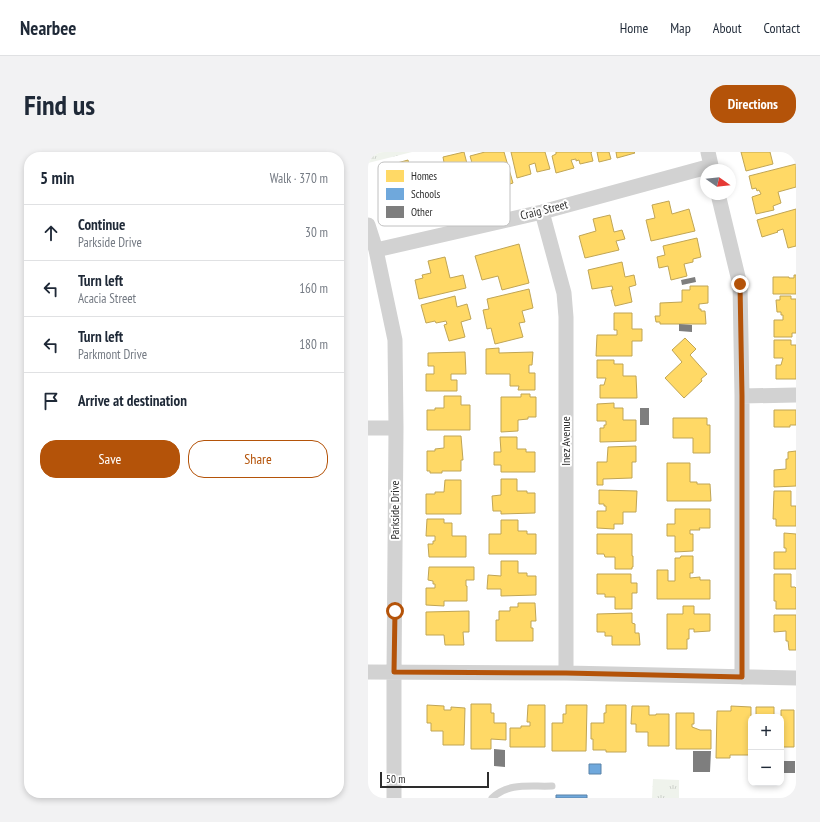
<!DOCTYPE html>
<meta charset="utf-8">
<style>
body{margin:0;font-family:"PT Sans Narrow",sans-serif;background:#f2f2f3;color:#1f2937}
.controls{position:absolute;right:12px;bottom:12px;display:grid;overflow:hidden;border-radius:8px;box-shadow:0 2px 6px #0003}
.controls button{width:36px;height:36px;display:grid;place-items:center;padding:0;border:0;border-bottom:1px solid #e0e1e3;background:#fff;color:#1f2937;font:20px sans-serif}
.compass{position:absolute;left:332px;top:12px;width:36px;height:36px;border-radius:50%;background:#fff;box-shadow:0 2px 6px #0003;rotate:104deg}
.scale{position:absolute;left:12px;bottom:10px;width:109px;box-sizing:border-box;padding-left:4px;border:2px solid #2d2d2d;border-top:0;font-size:11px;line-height:14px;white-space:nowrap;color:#2d2d2d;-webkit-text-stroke:3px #fff;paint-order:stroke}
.stop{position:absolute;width:12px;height:12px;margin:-9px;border:3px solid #b45309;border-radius:50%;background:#fff}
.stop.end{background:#b45309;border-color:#fff;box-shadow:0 1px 4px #0008}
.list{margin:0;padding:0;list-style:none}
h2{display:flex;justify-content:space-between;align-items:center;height:52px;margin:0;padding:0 16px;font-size:17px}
h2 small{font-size:13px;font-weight:400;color:#747a83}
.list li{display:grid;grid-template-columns:26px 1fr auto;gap:12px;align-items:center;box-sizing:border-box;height:56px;padding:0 16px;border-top:1px solid #e0e1e3}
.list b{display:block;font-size:15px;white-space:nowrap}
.list p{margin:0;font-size:13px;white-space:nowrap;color:#747a83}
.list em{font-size:13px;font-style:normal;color:#747a83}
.actions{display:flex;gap:8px;padding:12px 16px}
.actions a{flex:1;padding:9px 0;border:1px solid #b45309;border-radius:16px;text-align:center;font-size:14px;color:#b45309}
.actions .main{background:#b45309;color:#fff}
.icon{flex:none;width:22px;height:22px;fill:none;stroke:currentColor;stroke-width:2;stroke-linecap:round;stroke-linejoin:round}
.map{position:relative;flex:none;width:428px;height:646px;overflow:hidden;border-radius:16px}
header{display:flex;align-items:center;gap:24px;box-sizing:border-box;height:56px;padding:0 20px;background:#fff;border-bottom:1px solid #e0e1e3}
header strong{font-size:19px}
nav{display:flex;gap:22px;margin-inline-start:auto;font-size:14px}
.intro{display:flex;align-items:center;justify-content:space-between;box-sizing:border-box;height:96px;padding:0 24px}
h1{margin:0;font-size:28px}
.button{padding:10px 18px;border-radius:16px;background:#b45309;color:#fff;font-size:14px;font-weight:700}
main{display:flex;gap:24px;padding:0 24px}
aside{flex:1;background:#fff;border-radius:16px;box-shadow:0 2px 6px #0003}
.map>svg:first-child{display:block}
</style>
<header>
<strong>Nearbee</strong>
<nav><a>Home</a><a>Map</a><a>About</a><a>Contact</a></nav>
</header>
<div class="intro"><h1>Find us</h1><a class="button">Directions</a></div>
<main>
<aside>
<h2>5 min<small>Walk · 370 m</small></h2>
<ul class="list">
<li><svg class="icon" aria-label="ahead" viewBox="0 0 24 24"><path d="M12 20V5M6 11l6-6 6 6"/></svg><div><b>Continue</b><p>Parkside Drive</p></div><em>30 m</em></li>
<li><svg class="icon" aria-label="left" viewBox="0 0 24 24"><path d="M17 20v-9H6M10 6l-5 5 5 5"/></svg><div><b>Turn left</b><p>Acacia Street</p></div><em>160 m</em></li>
<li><svg class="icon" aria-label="left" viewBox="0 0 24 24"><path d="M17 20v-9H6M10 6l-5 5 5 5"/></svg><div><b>Turn left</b><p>Parkmont Drive</p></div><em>180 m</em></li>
<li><svg class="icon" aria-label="arrive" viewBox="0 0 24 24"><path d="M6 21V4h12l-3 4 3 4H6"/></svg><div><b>Arrive at destination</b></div></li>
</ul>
<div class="actions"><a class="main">Save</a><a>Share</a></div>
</aside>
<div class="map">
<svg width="428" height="646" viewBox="0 0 428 646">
<defs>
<pattern id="park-tufts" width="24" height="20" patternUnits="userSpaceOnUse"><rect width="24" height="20" fill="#eff3ec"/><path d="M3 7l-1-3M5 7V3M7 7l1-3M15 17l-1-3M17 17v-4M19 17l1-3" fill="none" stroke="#cdd1cb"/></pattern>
</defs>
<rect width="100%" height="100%" fill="#fff"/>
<path fill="url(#park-tufts)" d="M0,0H44L0,11Z
M285,627L311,628V646H284Z"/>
<path fill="#ffd966" stroke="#c0a555" d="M96,0L106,39L93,42L92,38L90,39L89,36L85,38L87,46L69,51L63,25L68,24L67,19L77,16L75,5Z
M117,0H136L145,31L130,36L129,30L121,25L123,32L111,35L102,4Z
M143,0H177L182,17L169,20L167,11L161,13L163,22L149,26Z
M188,0H224L223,1L225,9L212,12L211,8L208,9V7L203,8L206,16L188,21L184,4L188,2Z
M229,0H241L243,7L231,10Z
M248,0H266L267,1L249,6Z
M373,0H402L405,12L378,19Z
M40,8L51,53L34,58L30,44L25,45L15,15Z
M428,12V35L410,40L413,51L405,54L406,58L388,62L384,45L393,42L391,38L389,39L388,36L384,37L381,24Z
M301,49L304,62L321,57L327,79L283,89L278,68L287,66L284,53Z
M428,57V94L420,96L415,77L409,79L410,80L394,85L389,68Z
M242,63L246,80L254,78L257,87L248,89L251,98L217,106L211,84L228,79L225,67Z
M329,86L333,105L325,107V110L316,112L319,124L303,128L300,114L291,116L289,105L297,103L295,94Z
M151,92L161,131L134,138L130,124L114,128L107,104Z
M77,105L82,126L95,123L98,136L51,147L47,128L55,126L54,123L63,121L60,109Z
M254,110L257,125L266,123L268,133L261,135L264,150L247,154L243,138H245L244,134L224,137L220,118Z
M426,123H428V142H405V125H421V126H426Z
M322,134H340V151L331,152V157H333V159H337L338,172H292V170H288L287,164H292V151L314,150V138H322Z
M161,137L165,156L154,159L157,170L151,171L155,185L127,192L123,176L119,177L115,158L121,157L119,147Z
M87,144L89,155L99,152L103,167L93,170L97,185L81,189L76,173L79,172L78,169L68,171L67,169L58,171L53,153Z
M412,144H423V147H428V181H424V185H406V168H415V163H413V160H409L408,148H412Z
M246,161H264V177H274V189H264V204H228L229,183H249V178H246Z
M317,186L328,197L322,203L339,222L333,227L334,229L316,246L297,226L314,210L304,198Z
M406,188H423V193H428V227H408V213H413L415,206H406Z
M131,196V201L165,200L164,213H161V221H167V238H150L151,234H142V222H118V197Z
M97,200L98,222H83V228H89V239H58V222H66V214H60V201Z
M229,208H246V212H255V224H268L269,246H232V233H236L238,226H229Z
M153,242H162V245H168V265H160V267L150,268V279L133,280V245H153Z
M76,244H93V253H102V278H59V258H67V256H76Z
M246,251V256H255V268H268V289L232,290V276H236V273H238V269H229V252Z
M406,258H428V273H422V275H406Z
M305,266H339V273H342V301H325V286H305Z
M76,284H93L95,308H93V319H74V321H62V319H59V299H67V297L76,296Z
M132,285H149V297H158V300H167V320H133V313H126V300H133Z
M268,294V310H264V326L235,327V333H229V310H239L240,295Z
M428,299V334L406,335V318L418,317V307H420V300Z
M299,311H322V330H329V332H342L343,349H299Z
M133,327H149V339H159V341H167V361L133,362V359H125L124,344L133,343Z
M77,328H93V362H58V342H67V340H76Z
M231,338L269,339L268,360H255V372H246V377L229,376V359H238V354H236V352H231Z
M406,339H423V354H428V374H408V367H405Z
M307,357H342V376H331L332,378H322V382H325V399L307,400V384H299V372H307Z
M59,367H76V371H84V384H98V405H61L60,392H65V389H67V384H58Z
M133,368H150V379H159V382H168V402H121V382H133Z
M416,381L428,382V417H406V400H418V396H416Z
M229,382H264V404H265V415H264V417H247V405H237L236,402H229Z
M313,404H325V421H322V426L332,425V428H342V447H289V418H300V429H307V406H312Z
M133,409H150V421H159V424H168V443L133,444V437H119L120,423L133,424Z
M61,415H106V428H98V434H99V449H76V454L58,453V436H67V432H65V429L60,428Z
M229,422H263V431H269V441H264V457H247V445H237V442H229Z
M406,422H423V435H427L428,436V457H408V449H406Z
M150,451H167L168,469H163V476H165V489H128V468H131V459H142V455H150Z
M315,454H326V462H342V479L326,480V477H321V487H319V497H299V462H315Z
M101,459V480H95L96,493H77L76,483H58V460Z
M264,461V471L267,472V481H271L272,493H244V484H237V480H229V462Z
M406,463H428V498H421L420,489H418V479L406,480Z
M103,552H123V561H126V571H138V588L123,587V597H103Z
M59,553L76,554V558H83V555L97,556L96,593H75V579H63V571H59Z
M160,553H177V595H142V576H153V574H162V570H159Z
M198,553H219L218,599H184V571H195V562H198Z
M238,553H258V600H238V598H225V587H223V571H236V561H238Z
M264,554H281V563H288V562H301V594H280V580H268V572H263Z
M363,554L383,555V603H362V606H348L349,559H363Z
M388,555H406V564H413V558H426V595H413V565H388Z
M308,561H326V572H324V575L332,578H343V597H308Z"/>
<path fill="#6fa8dc" stroke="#5b83a8" d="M221,612H233V622H221Z
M188,643H219V646H188Z"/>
<path fill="#7e7e7e" d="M327,125L328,130L314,133L313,128Z
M311,172L324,173V180L311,179Z
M272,256H281V273H272Z
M126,597L137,598V615L126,614Z
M325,599H343L342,620H325Z
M413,609H427V621H413Z"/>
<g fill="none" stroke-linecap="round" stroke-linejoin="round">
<path stroke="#d2d2d2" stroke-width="7" d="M124,646C141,630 163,635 184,634"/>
<path stroke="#d2d2d2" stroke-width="15" d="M340,0L344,18
M350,42L372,133L374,244V525
M174,60L196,141L198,165V521
M0,73L8,98L27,188L28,276L26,520V646
M8,98L174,60L343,14
M374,244L428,243
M0,276H28
M0,520L198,521L428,526"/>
</g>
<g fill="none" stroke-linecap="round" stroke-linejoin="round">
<path stroke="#b45309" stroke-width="5" d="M27,459L26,520L198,521L374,525V244L372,132"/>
</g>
<g text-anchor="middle" stroke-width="4" stroke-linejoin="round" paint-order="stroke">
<g font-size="12" fill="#2d2d2d" stroke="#fff">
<text transform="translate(176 58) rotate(-14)" y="4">Craig Street</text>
<text transform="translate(198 289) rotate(-90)" y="4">Inez Avenue</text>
<text transform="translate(27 358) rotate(-90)" y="4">Parkside Drive</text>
</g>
</g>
<rect x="10" y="10" width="132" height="64" rx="6" fill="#fff" stroke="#c0c0c0" stroke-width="1"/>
<rect x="18" y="18" width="18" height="12" fill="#ffd966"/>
<rect x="18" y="36" width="18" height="12" fill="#6fa8dc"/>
<rect x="18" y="54" width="18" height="12" fill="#7e7e7e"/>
<g font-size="11" fill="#2d2d2d">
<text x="43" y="28">Homes</text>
<text x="43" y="46">Schools</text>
<text x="43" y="64">Other</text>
</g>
</svg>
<div class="controls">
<button>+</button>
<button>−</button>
</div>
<svg class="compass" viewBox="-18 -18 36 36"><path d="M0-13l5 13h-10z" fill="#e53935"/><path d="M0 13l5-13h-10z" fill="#747a83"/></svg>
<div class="scale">50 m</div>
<div class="stop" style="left:27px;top:459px"></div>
<div class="stop end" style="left:372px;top:132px"></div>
</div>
</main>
